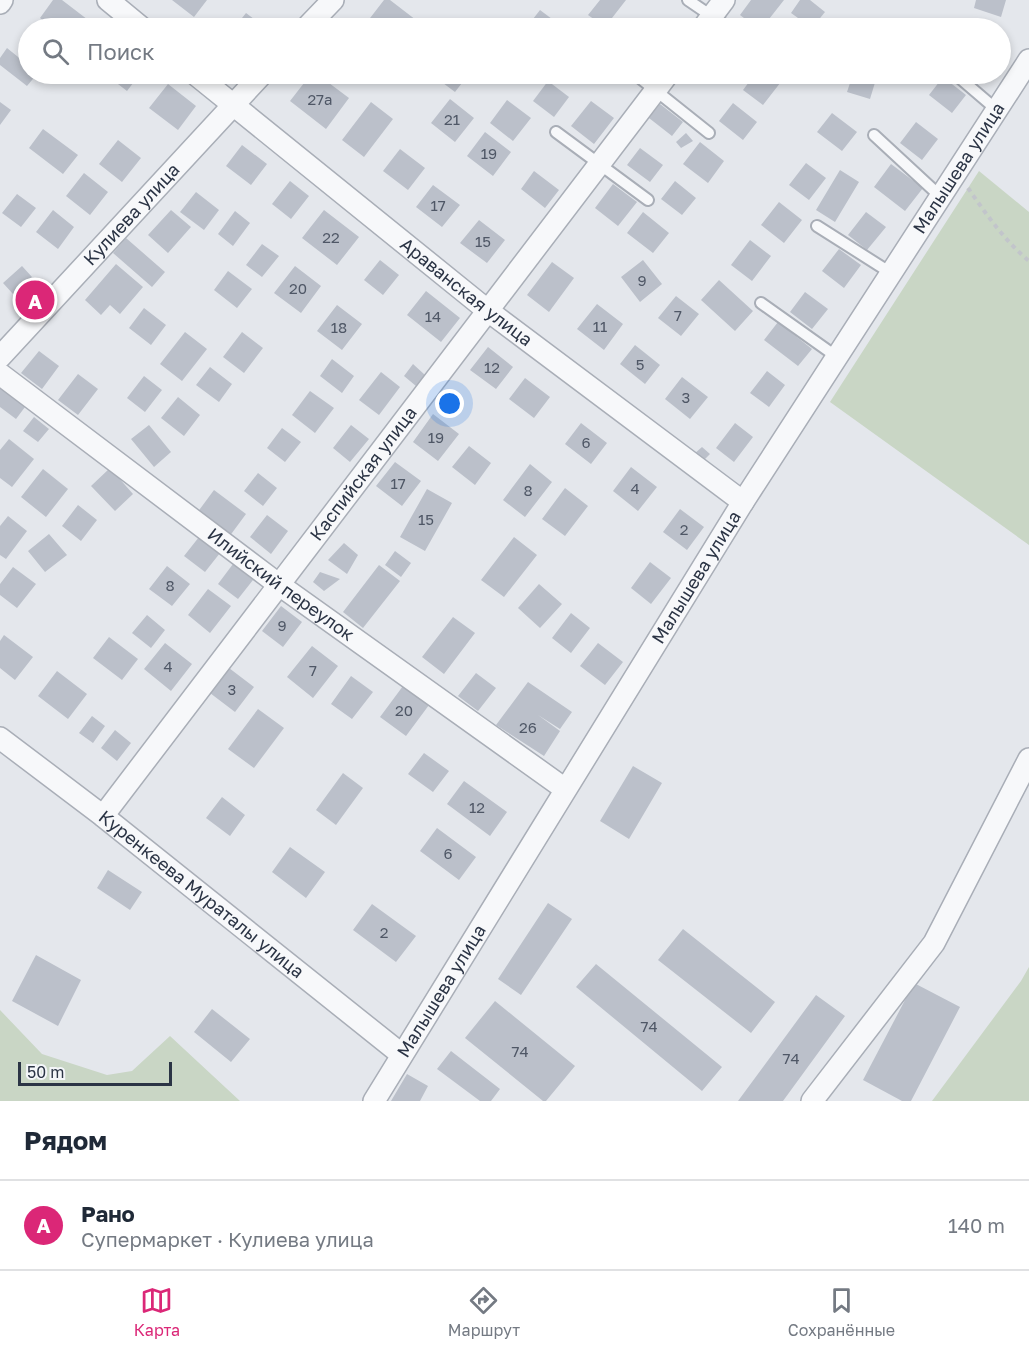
<!DOCTYPE html>
<html lang="ru">
<meta charset="utf-8">
<style>
body{margin:0;font-family:"Golos Text",sans-serif;background:#f6f6f7;color:#1f2937}
.scale{position:absolute;left:18px;bottom:15px;width:154px;box-sizing:border-box;padding-left:6px;border:3px solid #2b3445;border-top:0;font-size:16px;line-height:21px;white-space:nowrap;color:#2b3445;-webkit-text-stroke:4px #f4f6f9;paint-order:stroke}
.you{position:absolute;left:450px;top:404px;width:21px;height:21px;margin:-15px;border:4px solid #fff;border-radius:50%;background:#1a73e8;box-shadow:0 0 0 9px #1a73e833}
.badge{display:grid;place-items:center;width:39px;height:39px;border-radius:50%;background:#db2777;color:#fff;font-size:20px;font-weight:700}
.pin{position:absolute;translate:-50% -50%;border:3px solid #fff;box-shadow:0 2px 6px #0006}
.list{margin:0;padding:0;list-style:none}
h2{display:flex;justify-content:space-between;align-items:center;height:78px;margin:0;padding:0 24px;font-size:26px}
h2 small{font-size:20px;font-weight:400;color:#747a83}
.list li{display:grid;grid-template-columns:39px 1fr auto;gap:18px;align-items:center;box-sizing:border-box;height:90px;padding:0 24px;border-top:2px solid #e0e1e3}
.list b{display:block;font-size:22px;white-space:nowrap}
.list p{margin:0;font-size:20px;white-space:nowrap;color:#747a83}
.list em{font-size:20px;font-style:normal;color:#747a83}
.icon{flex:none;width:33px;height:33px;fill:none;stroke:currentColor;stroke-width:2;stroke-linecap:round;stroke-linejoin:round}
.map{position:relative;flex:none;width:1029px;height:1101px;overflow:hidden}
.search{position:absolute;background:#fff;box-shadow:0 3px 9px #0003;left:18px;right:18px;top:18px;height:66px;display:flex;align-items:center;gap:15px;box-sizing:border-box;padding:0 21px;border-radius:33px;color:#747a83;font-size:22px}
.sheet{height:168px;background:#fff}
nav{display:flex;justify-content:space-around;align-items:center;box-sizing:border-box;height:84px;border-top:2px solid #e0e1e3;background:#fff;font-size:16px;color:#747a83}
nav a{display:grid;justify-items:center;gap:3px}
nav .on{color:#db2777}
.map>svg:first-child{display:block}
</style>
<div class="map">
<svg width="1029" height="1101" viewBox="0 0 1029 1101">
<rect width="100%" height="100%" fill="#e4e7ec"/>
<path fill="#c9d6c5" d="M979,171L1029,212V545L830,402Z
M1029,967V1101H932L1021,981Z
M0,1010L42,1054L107,1075L132,1071L170,1036L240,1101H0Z"/>
<path fill="#bbc0ca" d="M53,0H62L96,26L94,28H53L40,18Z
M172,0H207L194,17Z
M384,0H390L416,20L410,28H376L367,22Z
M600,0H626L605,27L588,15Z
M751,0H784L762,28H757L740,15Z
M800,0H810L825,12L812,28L791,13Z
M976,0H1006L1001,17L974,8Z
M540,10L564,28H526Z
M246,13L266,28H234Z
M7,48L28,65V74H37L27,86L0,65V58Z
M105,74H140L127,91Z
M311,74H317L349,98L326,129L290,101Z
M431,74H469L455,92Z
M755,74H778L784,78L763,105L743,90Z
M853,74H870L877,76L870,99L847,92Z
M943,77L966,95L952,113L929,95Z
M548,81L569,97L554,117L533,101Z
M168,84L196,106L178,130L149,108Z
M450,99L474,118L455,142L431,123Z
M507,100L531,118L513,141L490,123Z
M591,101L614,118L594,144L571,126Z
M0,102L11,110L0,125Z
M371,102L393,119L364,157L342,140Z
M733,103L757,122L743,140L719,121Z
M660,104L683,122L672,136L649,118Z
M832,113L857,132L842,151L817,132Z
M916,122L938,139L922,160L900,143Z
M43,129L78,155L63,174L29,148Z
M485,132L511,152L493,176L467,156Z
M686,133L693,141L681,148L676,142Z
M118,140L141,158L122,182L99,164Z
M700,142L724,161L708,183L683,164Z
M242,145L267,164L251,185L226,166Z
M640,148L663,165L650,182L627,165Z
M400,149L425,168L408,190L383,171Z
M806,163L826,178L809,200L789,185Z
M891,164L923,188L905,211L874,187Z
M840,170L859,182L835,222L816,210Z
M534,171L559,190L545,208L521,189Z
M84,173L108,192L90,215L66,196Z
M290,181L309,196L291,219L272,204Z
M675,181L696,198L682,215L661,199Z
M613,184L637,202L618,226L595,208Z
M433,185L460,205L442,227L416,207Z
M196,192L219,210L204,230L180,212Z
M17,194L36,208L21,227L2,213Z
M779,202L802,220L784,243L761,225Z
M53,210L74,227L58,249L36,232Z
M171,210L191,227L168,253L148,235Z
M324,210L359,237L337,265L302,238Z
M235,211L250,223L233,246L218,234Z
M643,212L669,233L653,253L627,233Z
M866,212L886,227L867,250L848,235Z
M479,220L505,240L487,263L460,243Z
M126,238L165,272L152,287L113,253Z
M750,240L771,256L752,281L731,265Z
M262,244L279,256L262,277L246,265Z
M839,249L861,265L844,288L822,271Z
M380,260L399,275L383,295L364,280Z
M643,260L662,284L640,302L621,277Z
M552,262L574,278L549,312L527,295Z
M116,264L143,287L120,314L110,305L101,315L85,300Z
M22,266L32,277L13,294L3,283Z
M295,266L321,286L301,313L274,293Z
M228,271L252,289L237,308L214,290Z
M719,280L753,311L735,331L701,300Z
M426,291L460,318L441,342L407,315Z
M805,292L828,309L812,329L790,312Z
M676,296L699,314L681,336L658,318Z
M597,304L623,324L604,350L577,329Z
M337,305L362,324L342,350L317,331Z
M144,308L166,325L151,345L129,328Z
M778,322L812,349L798,366L764,340Z
M185,332L207,349L182,381L160,364Z
M242,332L263,348L244,373L223,357Z
M635,345L660,365L645,384L620,364Z
M488,347L513,367L496,389L470,370Z
M39,351L59,366L42,389L21,373Z
M332,359L354,376L342,393L320,376Z
M413,364L425,375L416,386L404,376Z
M210,367L232,384L219,402L196,385Z
M767,371L785,385L769,407L750,393Z
M381,372L400,387L379,415L359,400Z
M78,374L98,389L78,415L58,400Z
M144,376L162,390L145,412L127,398Z
M682,377L708,397L690,419L665,399Z
M525,378L550,397L534,418L509,399Z
M0,388L25,407L16,419L0,407Z
M310,391L334,408L315,433L292,415Z
M178,397L200,415L184,436L161,418Z
M433,414L459,434L438,461L413,442Z
M34,417L49,429L38,442L23,431Z
M581,423L607,443L591,464L565,444Z
M735,423L753,437L734,462L716,448Z
M149,425L171,452L154,467L131,439Z
M351,425L369,439L350,462L333,448Z
M282,428L301,442L285,462L267,448Z
M9,439L34,459L12,487L0,478V450Z
M469,446L491,463L475,485L452,467Z
M702,447L710,454L703,461L694,454Z
M395,462L421,481L402,506L376,486Z
M530,464L552,482L525,517L503,500Z
M631,467L657,487L638,511L613,491Z
M110,468L133,494L115,511L91,486Z
M43,469L68,489L46,517L21,497Z
M258,473L277,488L263,506L244,491Z
M565,488L588,506L565,536L542,519Z
M427,489L452,503L425,551L400,537Z
M214,490L246,514L229,537L197,513Z
M78,505L97,520L81,541L62,526Z
M680,509L704,527L687,550L663,532Z
M267,515L288,531L271,554L250,537Z
M8,516L27,531L6,559L0,555V526Z
M49,534L67,555L45,572L28,551Z
M199,537L220,553L205,572L184,556Z
M514,537L537,555L504,597L481,580Z
M344,543L358,555L347,574L328,560Z
M395,551L411,563L401,577L385,565Z
M650,562L671,578L651,604L631,588Z
M233,564L253,580L238,599L218,584Z
M379,565L400,581L363,628L343,612Z
M167,566L190,584L172,606L149,589Z
M13,567L36,584L17,608L0,595V584Z
M320,572L340,579L324,591L313,582Z
M539,584L562,604L540,628L518,608Z
M208,589L231,606L210,633L188,615Z
M281,606L302,622L283,647L262,631Z
M571,613L590,628L571,653L552,638Z
M147,615L165,630L151,648L132,633Z
M453,617L475,633L444,674L422,657Z
M4,635L33,657L15,680L0,668V641Z
M109,637L138,659L122,680L93,658Z
M165,643L192,664L171,691L144,669Z
M598,643L623,662L605,685L580,666Z
M312,646L338,666L313,698L287,677Z
M229,668L254,687L235,712L210,693Z
M57,671L87,694L68,719L38,696Z
M476,673L496,688L478,711L458,696Z
M351,676L373,692L352,719L331,704Z
M528,682L572,712L560,729L538,715L560,731L544,756L496,725Z
M403,686L429,705L406,736L380,717Z
M258,709L284,728L254,768L228,749Z
M92,716L105,726L93,743L79,733Z
M115,730L131,743L117,761L101,748Z
M424,753L449,771L433,792L408,774Z
M633,766L662,783L629,839L600,821Z
M343,773L363,788L336,825L316,810Z
M464,781L507,812L490,836L447,804Z
M222,797L245,815L230,836L206,818Z
M437,828L476,857L459,880L420,851Z
M290,847L325,872L306,898L272,872Z
M108,870L142,892L130,910L97,888Z
M548,903L572,919L521,995L498,979Z
M372,904L416,936L396,962L353,930Z
M683,929L775,1002L751,1033L658,960Z
M36,955L81,980L58,1026L12,1001Z
M596,964L722,1067L702,1091L576,987Z
M914,983L960,1007L911,1101H902L863,1080Z
M816,995L845,1016L783,1101H738Z
M495,1001L575,1066L546,1101H543L465,1038Z
M212,1009L250,1039L231,1062L194,1032Z
M451,1051L500,1089L491,1101H480L437,1069Z
M407,1074L428,1086L420,1101H391Z"/>
<g fill="none" stroke-linecap="round" stroke-linejoin="round">
<g stroke="#a9aeb7" stroke-width="14">
<path id="service" d="M688,0L729,28
M635,74L709,133
M955,74L997,110
M556,132L648,200
M874,135L941,197
M817,226L891,273
M761,303L837,357"/>
</g>
<g stroke="#a9aeb7" stroke-width="24">
<g id="minor">
<path d="M108,0L142,28"/>
<path d="M0,3L2,0"/>
<path d="M306,28L333,0"/>
<path d="M703,28L724,0"/>
<path id="s1" d="M195,74L487,310L743,502"/>
<path id="s2" d="M0,357L262,74"/>
<path id="s3" d="M0,374L278,584L565,789"/>
<path id="s4" d="M0,738L103,816L401,1054"/>
<path id="s5" d="M103,816L668,74"/>
<path id="s6" d="M374,1101L743,502L1029,60"/>
<path d="M812,1101L934,943L1029,759"/>
</g>
</g>
<path stroke="#c2c5cb" stroke-width="4" stroke-dasharray="4.5 4.5" stroke-linecap="butt" d="M968,188C986,214 1005,241 1029,261"/>
<use href="#service" stroke="#f7f8fa" stroke-width="10"/>
<use href="#minor" stroke="#f7f8fa" stroke-width="21"/>
</g>
<g text-anchor="middle" stroke-width="4.5" stroke-linejoin="round" paint-order="stroke">
<g font-size="15" fill="#4f5766">
<text x="320" y="105">27а</text>
<text x="452" y="125">21</text>
<text x="489" y="159">19</text>
<text x="438" y="211">17</text>
<text x="331" y="243">22</text>
<text x="483" y="247">15</text>
<text x="642" y="286">9</text>
<text x="298" y="294">20</text>
<text x="678" y="321">7</text>
<text x="433" y="322">14</text>
<text x="600" y="332">11</text>
<text x="339" y="333">18</text>
<text x="640" y="370">5</text>
<text x="492" y="373">12</text>
<text x="686" y="403">3</text>
<text x="436" y="443">19</text>
<text x="586" y="448">6</text>
<text x="398" y="489">17</text>
<text x="635" y="494">4</text>
<text x="528" y="496">8</text>
<text x="426" y="525">15</text>
<text x="684" y="535">2</text>
<text x="170" y="591">8</text>
<text x="282" y="631">9</text>
<text x="168" y="672">4</text>
<text x="313" y="676">7</text>
<text x="232" y="695">3</text>
<text x="404" y="716">20</text>
<text x="528" y="733">26</text>
<text x="477" y="813">12</text>
<text x="448" y="859">6</text>
<text x="384" y="938">2</text>
<text x="649" y="1032">74</text>
<text x="520" y="1057">74</text>
<text x="791" y="1064">74</text>
</g>
<g font-size="18" fill="#2b3445" stroke="#f4f6f9">
<text dy="6" stroke="none"><textPath href="#s6" startOffset="1101">Малышева улица</textPath></text>
<text dy="6" stroke="none"><textPath href="#s2" startOffset="194">Кулиева улица</textPath></text>
<text dy="6" stroke="none"><textPath href="#s1" startOffset="348">Араванская улица</textPath></text>
<text dy="6" stroke="none"><textPath href="#s5" startOffset="430">Каспийская улица</textPath></text>
<text dy="6" stroke="none"><textPath href="#s6" startOffset="615">Малышева улица</textPath></text>
<text dy="6" stroke="none"><textPath href="#s3" startOffset="351">Илийский переулок</textPath></text>
<text dy="6" stroke="none"><textPath href="#s4" startOffset="255">Куренкеева Мураталы улица</textPath></text>
<text dy="6" stroke="none"><textPath href="#s6" startOffset="129">Малышева улица</textPath></text>
</g>
</g>
</svg>
<div class="scale">50 m</div>
<div class="you"></div>
<div class="pin badge" style="left:35px;top:300px">A</div>
<div class="search"><svg class="icon" aria-label="search" viewBox="0 0 24 24"><circle cx="10" cy="10" r="6"/><path d="M15 15l6 6"/></svg>Поиск</div>
</div>
<section class="sheet">
<h2>Рядом<small></small></h2>
<ul class="list">
<li><span class="badge">A</span><div><b>Рано</b><p>Супермаркет · Кулиева улица</p></div><em>140 m</em></li>
</ul>
</section>
<nav>
<a class="on"><svg class="icon" aria-label="map" viewBox="0 0 24 24"><path d="M3 6l6-2 6 2 6-2v14l-6 2-6-2-6 2zM9 4v14M15 6v14"/></svg>Карта</a>
<a><svg class="icon" aria-label="directions" viewBox="0 0 24 24"><path d="M12 3l9 9-9 9-9-9zM9 14v-3h6M13 9l2 2-2 2"/></svg>Маршрут</a>
<a><svg class="icon" aria-label="saved" viewBox="0 0 24 24"><path d="M7 4h10v16l-5-4-5 4z"/></svg>Сохранённые</a>
</nav>
